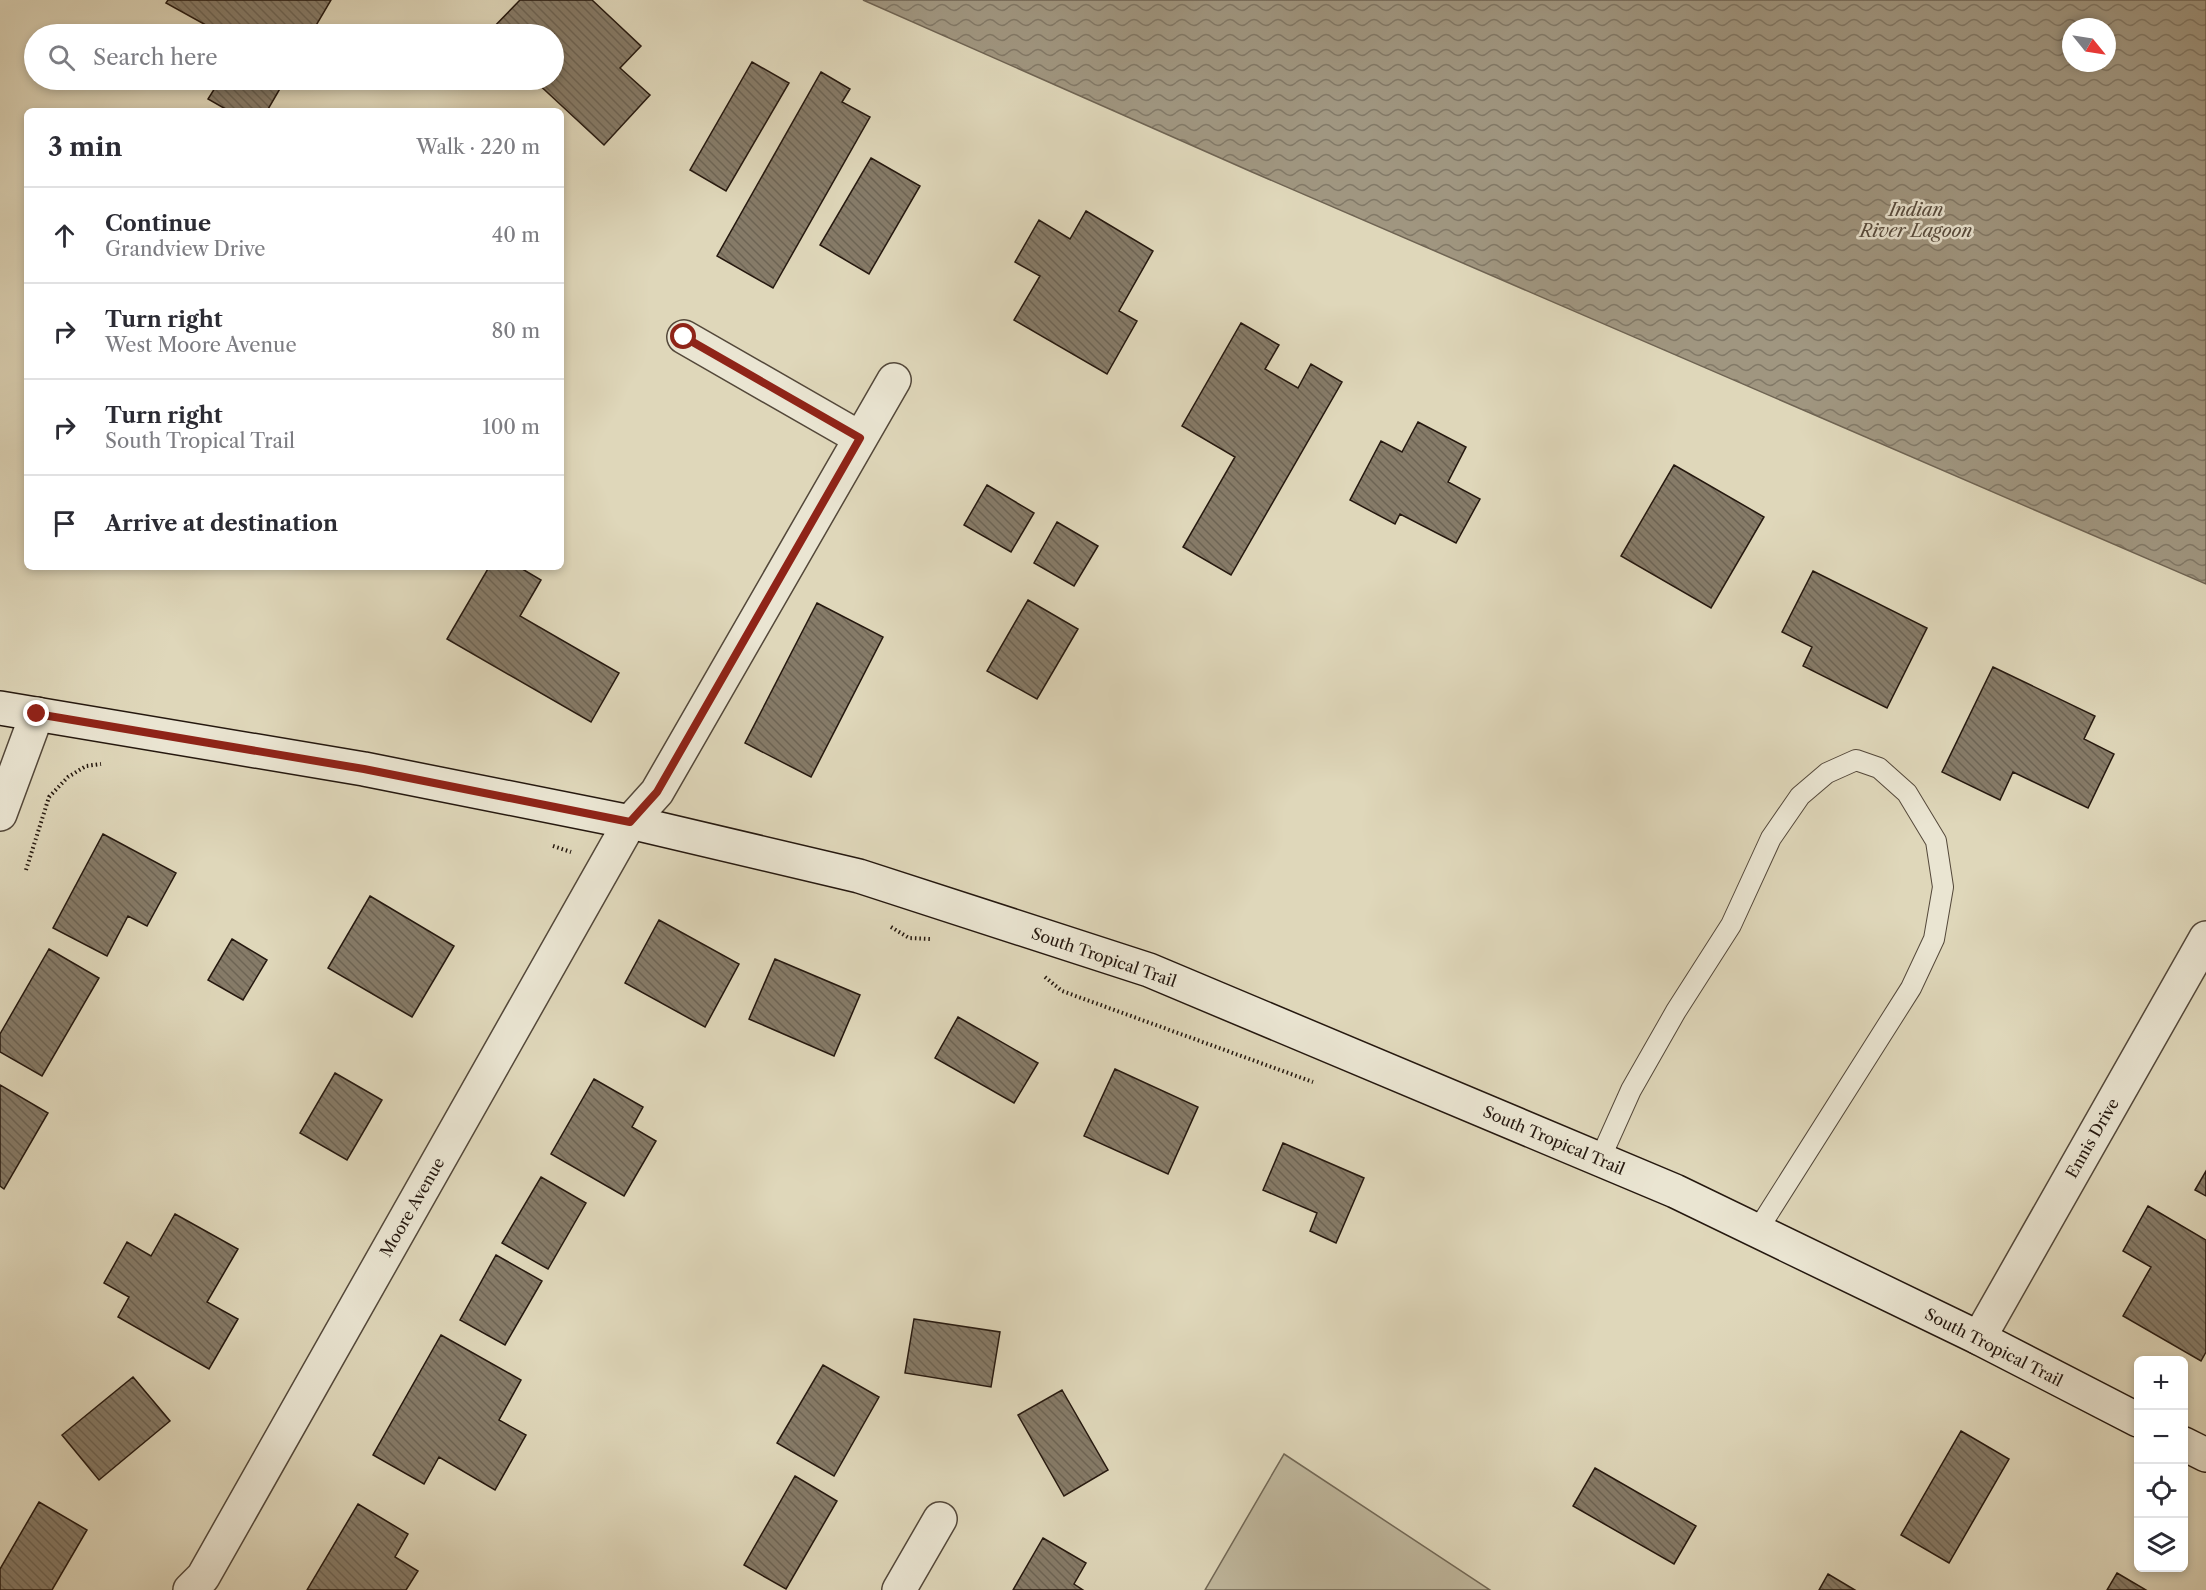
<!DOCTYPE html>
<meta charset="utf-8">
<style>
body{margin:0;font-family:"Libre Caslon Text",serif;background:#f2f2f3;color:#2b2b33}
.controls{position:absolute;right:18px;bottom:18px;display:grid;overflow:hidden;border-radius:9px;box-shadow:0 3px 9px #0003}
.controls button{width:54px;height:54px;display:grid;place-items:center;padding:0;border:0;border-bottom:2px solid #e1e1e2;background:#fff;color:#2b2b33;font:30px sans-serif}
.compass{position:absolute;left:2062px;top:18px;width:54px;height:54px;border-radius:50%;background:#fff;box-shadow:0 3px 9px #0003;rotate:120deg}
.stop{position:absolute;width:18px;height:18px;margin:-14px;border:4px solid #8f2418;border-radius:50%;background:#fff}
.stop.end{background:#8f2418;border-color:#fff;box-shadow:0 2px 6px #0008}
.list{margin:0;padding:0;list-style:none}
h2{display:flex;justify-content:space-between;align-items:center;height:78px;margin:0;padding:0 24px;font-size:26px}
h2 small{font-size:20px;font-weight:400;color:#7c7c81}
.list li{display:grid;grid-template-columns:39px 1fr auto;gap:18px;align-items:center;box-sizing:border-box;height:96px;padding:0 24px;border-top:2px solid #e1e1e2}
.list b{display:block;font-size:22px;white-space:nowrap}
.list p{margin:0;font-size:20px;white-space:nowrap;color:#7c7c81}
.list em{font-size:20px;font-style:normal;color:#7c7c81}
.icon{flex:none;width:33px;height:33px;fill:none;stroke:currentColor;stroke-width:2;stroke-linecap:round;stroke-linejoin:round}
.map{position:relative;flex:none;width:2206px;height:1590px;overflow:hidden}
.search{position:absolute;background:#fff;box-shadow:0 3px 9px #0003;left:24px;top:24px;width:540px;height:66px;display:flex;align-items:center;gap:15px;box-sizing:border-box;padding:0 21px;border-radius:33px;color:#7c7c81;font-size:22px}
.panel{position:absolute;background:#fff;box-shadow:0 3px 9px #0003;left:24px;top:108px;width:540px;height:462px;border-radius:9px}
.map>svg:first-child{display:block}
</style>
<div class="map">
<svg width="2206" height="1590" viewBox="0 0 2206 1590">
<defs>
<pattern id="water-waves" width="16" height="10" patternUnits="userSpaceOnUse" patternTransform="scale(1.5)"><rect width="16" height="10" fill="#a09680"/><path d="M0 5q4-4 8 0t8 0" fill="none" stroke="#827967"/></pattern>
<pattern id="building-back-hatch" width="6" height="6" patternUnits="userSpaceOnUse" patternTransform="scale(1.5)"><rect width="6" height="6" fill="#867b68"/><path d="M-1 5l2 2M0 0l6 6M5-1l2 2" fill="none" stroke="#6d6454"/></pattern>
</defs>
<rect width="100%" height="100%" fill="#dfd7ba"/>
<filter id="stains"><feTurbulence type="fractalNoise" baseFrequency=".00333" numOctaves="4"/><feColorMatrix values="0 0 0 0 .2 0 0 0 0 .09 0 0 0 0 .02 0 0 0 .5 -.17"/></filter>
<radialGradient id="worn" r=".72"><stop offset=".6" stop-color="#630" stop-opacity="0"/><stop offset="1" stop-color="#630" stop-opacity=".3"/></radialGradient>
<path fill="#bfb79d" stroke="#726856" stroke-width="1.5" d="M1284,1454L1490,1590H1205Z"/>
<path fill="url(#water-waves)" stroke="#6f6453" stroke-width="1.5" fill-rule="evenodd" d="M863,0H2206V584L1252,172ZM2071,27H2107V63H2071Z"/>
<path fill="url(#building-back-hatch)" stroke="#25180f" stroke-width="1.5" d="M168,0H331L311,34H222L166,3Z
M520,0H592L641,46L620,68L650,95L604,145L534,80H554V34H487Z
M752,62L789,83L726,191L690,170Z
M821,72L850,89L842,102L870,117L773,288L717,256Z
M220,80H285L267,111H229L208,99Z
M871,158L920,186L869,274L820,245Z
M1086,211L1153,251L1119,311L1137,321L1107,374L1014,320L1040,276L1015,262L1039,220L1070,239Z
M1241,323L1279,345L1265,369L1298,388L1311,364L1342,382L1231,575L1183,547L1235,457L1182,426Z
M1418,422L1466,447L1448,482L1480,499L1456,543L1400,514L1395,524L1350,500L1381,441L1402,452Z
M1674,465L1764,517L1711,608L1621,556Z
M987,485L1034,513L1011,552L964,525Z
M1057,522L1098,546L1074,586L1034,563Z
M489,567H519L541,580L520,616L619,673L591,722L447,639Z
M1813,571L1927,628L1887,708L1803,666L1812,647L1782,632Z
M1028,600L1078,629L1037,699L987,671Z
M817,603L883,637L811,777L745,743Z
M1993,667L2095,716L2084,739L2114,754L2088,808L2013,772L2000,800L1942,772Z
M103,834L176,873L147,926L128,916L107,956L53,928Z
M370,896L454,946L412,1017L328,968Z
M659,920L739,964L705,1027L625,983Z
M232,939L267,960L243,1000L208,980Z
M49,949L99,978L42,1076L0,1052V1034Z
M775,959L860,995L834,1056L749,1019Z
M958,1017L1038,1063L1014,1103L935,1058Z
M1115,1069L1198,1107L1168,1174L1084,1136Z
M335,1073L382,1100L347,1160L300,1133Z
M594,1079L643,1107L632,1127L656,1141L624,1196L551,1154Z
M0,1085L48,1113L4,1189L0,1186Z
M1283,1143L1364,1178L1336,1243L1310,1231L1317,1213L1263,1190Z
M2206,1171V1196L2195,1190Z
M541,1177L586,1203L548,1269L502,1243Z
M2148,1206L2206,1240V1352L2201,1361L2123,1316L2151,1267L2123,1251Z
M175,1214L238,1249L207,1302L238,1319L209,1369L118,1317L129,1297L104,1283L127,1242L151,1256Z
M496,1255L542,1281L505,1345L460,1320Z
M914,1319L1000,1332L991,1387L905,1373Z
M441,1335L521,1380L499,1420L526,1435L495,1490L439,1457L424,1484L373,1455Z
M823,1365L879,1397L834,1476L777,1443Z
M133,1377L170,1421L99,1480L62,1435Z
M1062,1390L1108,1470L1064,1496L1018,1415Z
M1961,1431L2009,1459L1949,1563L1901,1535Z
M1595,1468L1696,1526L1674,1564L1573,1506Z
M795,1476L837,1501L786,1589L744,1565Z
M39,1502L87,1530L52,1590H0V1569Z
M358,1504L408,1534L395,1557L418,1571L406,1590H307Z
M1043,1538L1086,1563L1074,1584L1083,1590H1013Z
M2117,1573L2146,1590H2107Z
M1828,1574L1855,1590H1819Z"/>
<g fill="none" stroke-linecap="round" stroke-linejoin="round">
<g stroke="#54483a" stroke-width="22">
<path id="lane" d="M1600,1159L1631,1090L1676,1011L1731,925L1771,838L1800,796L1827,773L1856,760L1879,768L1907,793L1936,841L1943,887L1934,939L1911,988L1757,1231"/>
</g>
<g stroke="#54483a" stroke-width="36">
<path id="street" d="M684,337L860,438
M0,814L37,714
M1979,1338L2206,938
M190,1590L203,1577L630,822L657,792L894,380
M899,1590L940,1519"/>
</g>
<g stroke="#25180f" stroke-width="36">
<path id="secondary" d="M0,708L364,769L630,822L859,876L1149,970L1675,1191L1979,1338L2138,1420
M2184,1444L2206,1455"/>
</g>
<path stroke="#25180f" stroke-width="4" stroke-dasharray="1.5 3" stroke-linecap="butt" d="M553,846L571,852
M26,870L49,797L68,777L86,766L101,764
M891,927L909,938L931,939
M1045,977L1062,991L1313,1082"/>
<use href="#lane" stroke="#eae5d2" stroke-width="20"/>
<use href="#street" stroke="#eae5d2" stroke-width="33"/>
<use href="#secondary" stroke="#eae5d2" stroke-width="33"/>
</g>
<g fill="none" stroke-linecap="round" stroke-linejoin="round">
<path stroke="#8f2418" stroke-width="8" d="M37,714L364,769L630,822L657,792L860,438L684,337"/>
</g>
<g text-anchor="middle" stroke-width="5" stroke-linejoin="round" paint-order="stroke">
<g font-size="16" fill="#25180f" stroke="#eae5d2">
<text transform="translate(1104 957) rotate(19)" y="6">South Tropical Trail</text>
<text transform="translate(2092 1138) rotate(-60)" y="6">Ennis Drive</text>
<text transform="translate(1554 1140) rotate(23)" y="6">South Tropical Trail</text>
<text transform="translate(412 1207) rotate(-60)" y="6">Moore Avenue</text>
<text transform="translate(1994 1347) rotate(27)" y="6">South Tropical Trail</text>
</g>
<g font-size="18" font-style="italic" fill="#564a3c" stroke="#eae5d2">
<text x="1916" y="216">Indian<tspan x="1916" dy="21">River Lagoon</tspan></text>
</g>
</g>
<rect width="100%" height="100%" filter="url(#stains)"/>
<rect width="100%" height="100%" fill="url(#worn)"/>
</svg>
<div class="controls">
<button>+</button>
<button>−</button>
<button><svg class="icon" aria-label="locate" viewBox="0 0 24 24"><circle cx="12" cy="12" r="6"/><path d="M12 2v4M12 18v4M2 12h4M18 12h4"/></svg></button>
<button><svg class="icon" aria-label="layers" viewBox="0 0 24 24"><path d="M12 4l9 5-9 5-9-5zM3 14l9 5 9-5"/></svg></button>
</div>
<svg class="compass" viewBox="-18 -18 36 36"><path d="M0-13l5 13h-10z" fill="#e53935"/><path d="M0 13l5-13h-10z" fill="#7c7c81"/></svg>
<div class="stop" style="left:684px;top:337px"></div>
<div class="stop end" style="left:37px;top:714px"></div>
<div class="search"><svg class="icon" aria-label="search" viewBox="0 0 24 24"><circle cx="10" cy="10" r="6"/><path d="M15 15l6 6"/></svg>Search here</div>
<section class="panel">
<h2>3 min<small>Walk · 220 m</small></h2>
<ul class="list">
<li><svg class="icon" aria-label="ahead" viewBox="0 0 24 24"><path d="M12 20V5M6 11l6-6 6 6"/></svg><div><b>Continue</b><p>Grandview Drive</p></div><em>40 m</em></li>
<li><svg class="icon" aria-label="right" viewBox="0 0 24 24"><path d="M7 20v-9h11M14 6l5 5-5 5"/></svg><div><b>Turn right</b><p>West Moore Avenue</p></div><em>80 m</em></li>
<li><svg class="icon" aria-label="right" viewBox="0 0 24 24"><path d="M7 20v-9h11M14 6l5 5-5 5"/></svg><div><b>Turn right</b><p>South Tropical Trail</p></div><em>100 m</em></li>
<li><svg class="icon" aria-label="arrive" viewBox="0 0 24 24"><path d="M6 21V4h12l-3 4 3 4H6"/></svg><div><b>Arrive at destination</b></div></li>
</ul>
</section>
</div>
